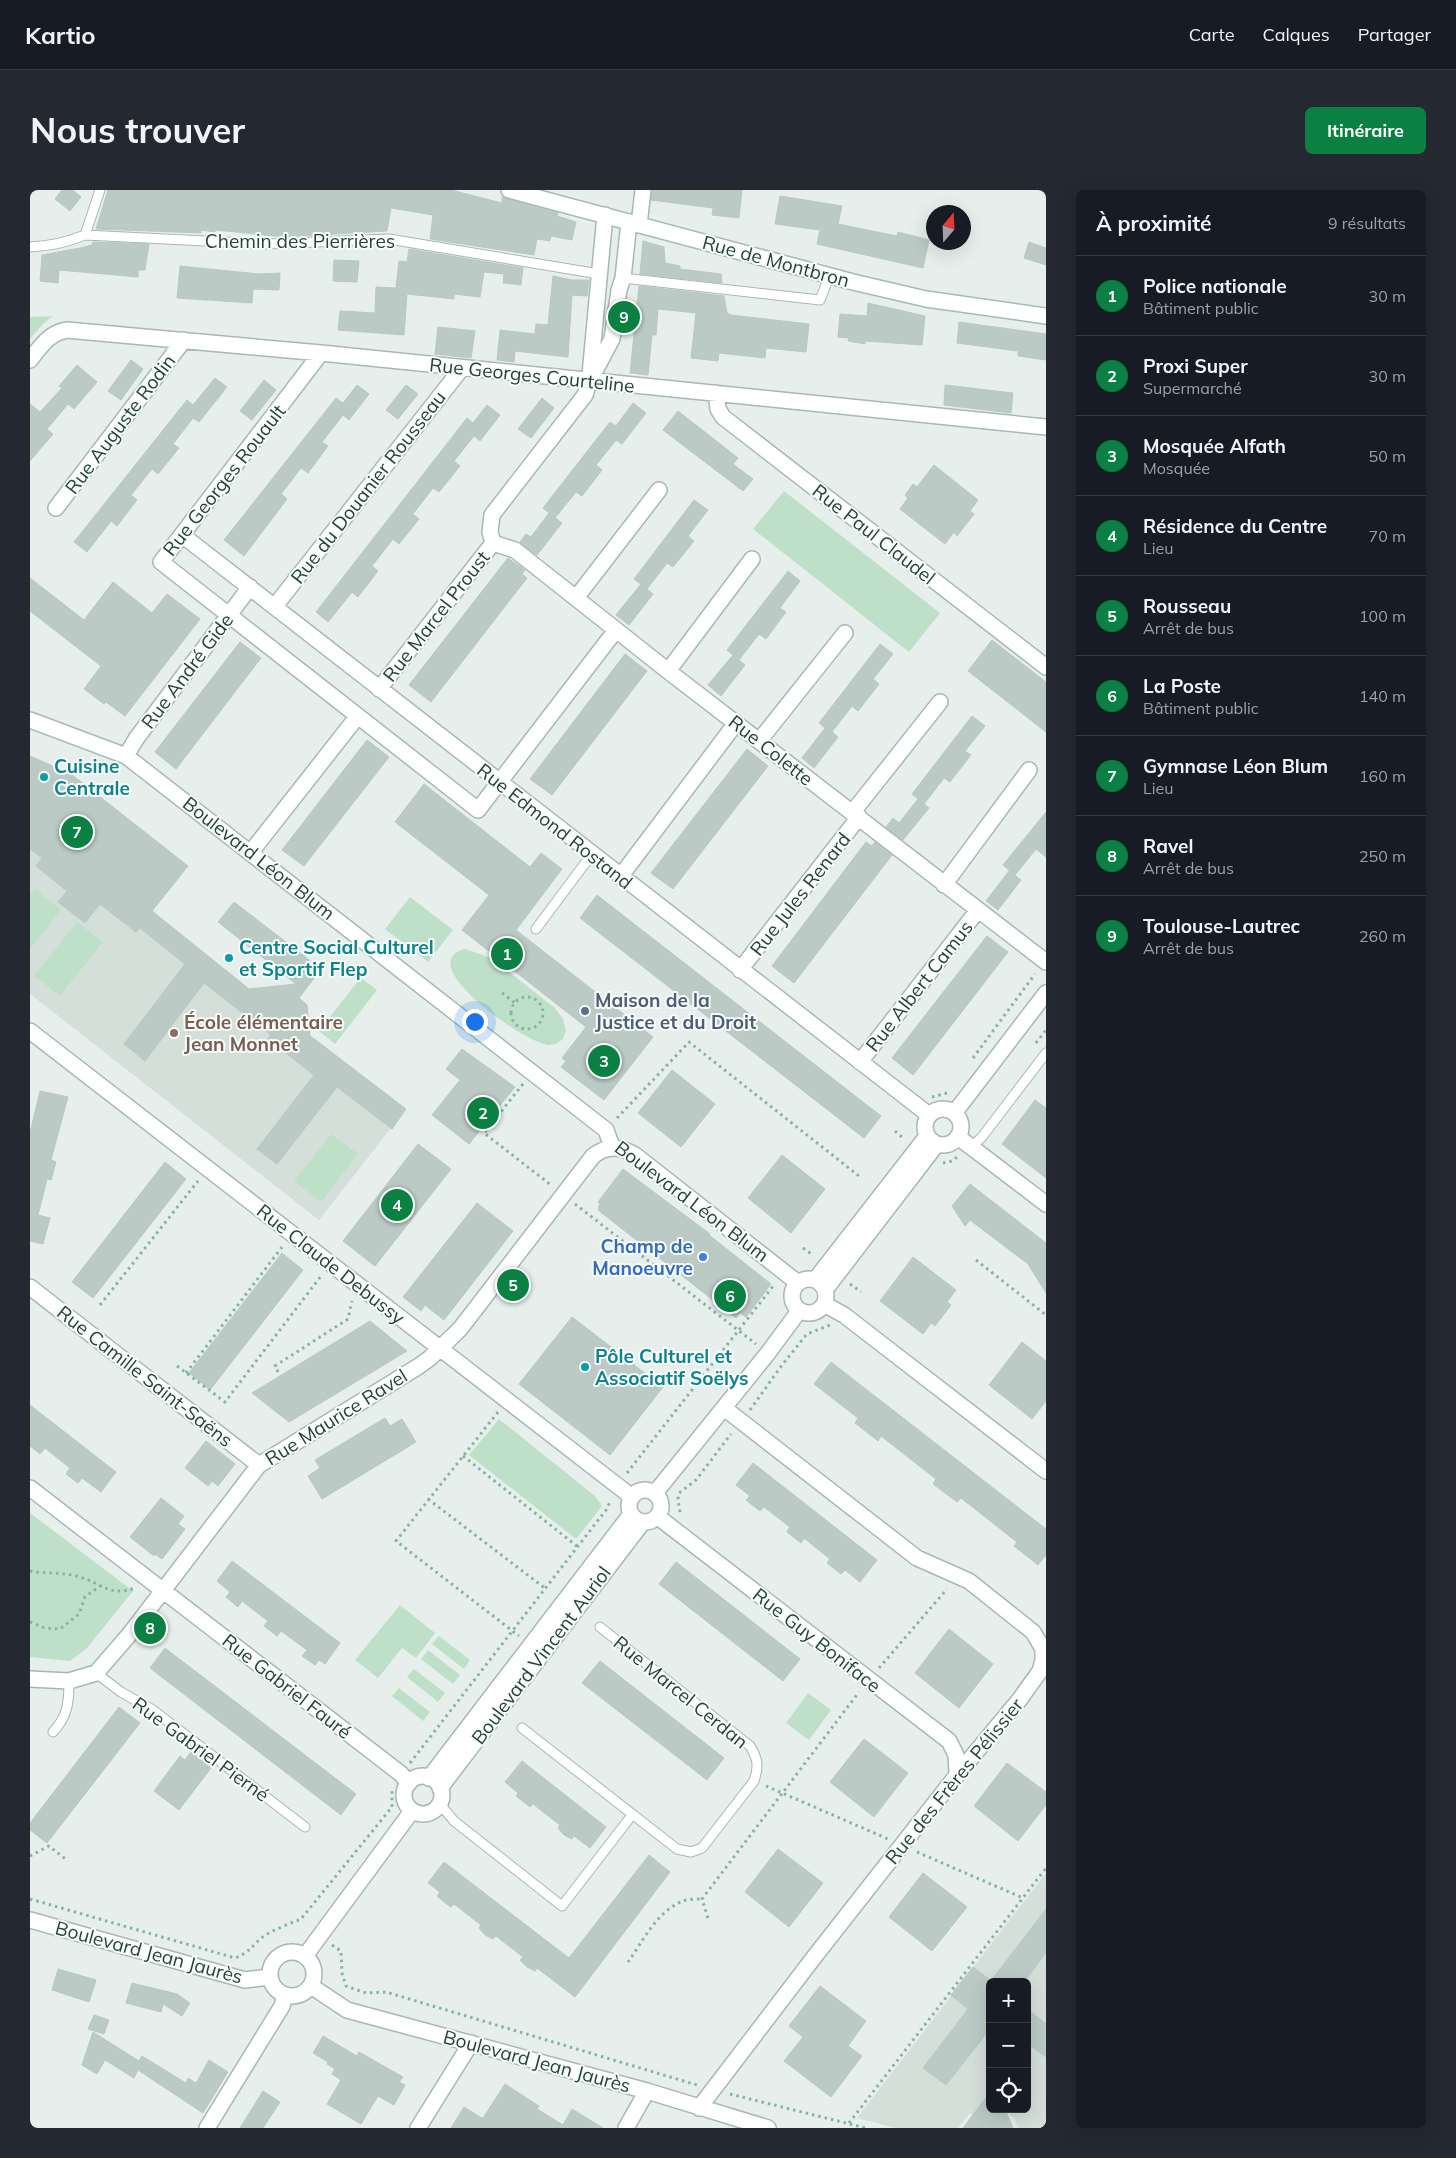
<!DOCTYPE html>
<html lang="fr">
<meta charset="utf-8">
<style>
body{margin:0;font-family:Mulish,sans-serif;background:#242831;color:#f1f3f6}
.controls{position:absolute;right:15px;bottom:15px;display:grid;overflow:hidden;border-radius:8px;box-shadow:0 5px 20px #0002}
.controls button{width:45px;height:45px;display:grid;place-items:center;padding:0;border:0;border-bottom:1px solid #363941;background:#171b24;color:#f1f3f6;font:25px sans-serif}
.compass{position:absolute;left:896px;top:15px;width:45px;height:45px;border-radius:50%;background:#171b24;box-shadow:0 5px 20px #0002;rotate:19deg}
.you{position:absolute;left:444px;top:831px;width:18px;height:18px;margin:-12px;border:4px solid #fff;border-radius:50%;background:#1a73e8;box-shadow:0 0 0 8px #1a73e833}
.badge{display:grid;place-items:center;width:32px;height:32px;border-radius:50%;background:#0b8043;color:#fff;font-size:16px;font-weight:700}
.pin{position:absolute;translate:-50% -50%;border:2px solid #fff;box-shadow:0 1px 5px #0006}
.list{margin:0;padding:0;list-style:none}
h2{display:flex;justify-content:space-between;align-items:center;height:65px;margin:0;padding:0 20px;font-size:21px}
h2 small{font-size:16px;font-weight:400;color:#9ea1a6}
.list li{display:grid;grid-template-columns:32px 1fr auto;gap:15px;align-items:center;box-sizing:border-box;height:80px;padding:0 20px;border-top:1px solid #363941}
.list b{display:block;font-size:19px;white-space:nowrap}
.list p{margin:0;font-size:16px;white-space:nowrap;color:#9ea1a6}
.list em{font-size:16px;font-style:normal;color:#9ea1a6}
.icon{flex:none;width:28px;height:28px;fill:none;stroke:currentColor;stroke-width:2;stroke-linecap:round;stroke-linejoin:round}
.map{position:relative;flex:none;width:1016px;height:1938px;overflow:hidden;border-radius:8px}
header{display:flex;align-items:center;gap:30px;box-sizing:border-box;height:70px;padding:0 25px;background:#171b24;border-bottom:1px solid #363941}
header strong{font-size:24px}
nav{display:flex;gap:28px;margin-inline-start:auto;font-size:18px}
.intro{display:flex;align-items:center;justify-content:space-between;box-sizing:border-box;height:120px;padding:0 30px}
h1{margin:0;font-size:35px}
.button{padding:12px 22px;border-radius:8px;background:#0b8043;color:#fff;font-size:18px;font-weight:700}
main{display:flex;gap:30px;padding:0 30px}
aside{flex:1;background:#171b24;border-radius:8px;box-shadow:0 5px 20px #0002}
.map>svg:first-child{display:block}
</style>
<header>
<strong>Kartio</strong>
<nav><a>Carte</a><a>Calques</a><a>Partager</a></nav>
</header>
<div class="intro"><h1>Nous trouver</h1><a class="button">Itinéraire</a></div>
<main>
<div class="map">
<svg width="1016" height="1938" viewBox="0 0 1016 1938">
<rect width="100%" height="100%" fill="#e6efeb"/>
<path fill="#d4dfda" d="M0,659L106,742L110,738L155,773L168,758L240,815L272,862L283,847L376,919L289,1030L0,804Z
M1016,1683V1938H988L984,1928L979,1925L983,1919H997V1792H960V1902L948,1918L958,1927L954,1933L940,1923L928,1938H866L827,1928Z"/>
<path fill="#bfe0c8" d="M23,126L13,134L0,149V127Z
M754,301L910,423L879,462L723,339Z
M5,699L31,720L0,759V705Z
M380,707L423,740L398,772L355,739Z
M47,732L73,752L30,806L4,786Z
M435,759L461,768L525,818L533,829L536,841L533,849C529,852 525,855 519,855C496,854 380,773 435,759Z
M310,772L347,800L305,854L289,841L328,791L308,775Z
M301,944L328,964L291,1012L264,991Z
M469,1229L565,1306L572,1316L546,1349L439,1265Z
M0,1323L103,1401L57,1458L40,1471L0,1467Z
M370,1415L405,1443L386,1468L372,1458L348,1488L325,1470Z
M409,1446L440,1470L434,1479L402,1454Z
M398,1460L430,1485L423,1494L391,1469Z
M384,1479L415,1503L408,1512L377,1487Z
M369,1498L400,1522L393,1531L362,1506Z
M778,1503L801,1520L779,1550L756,1533Z"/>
<path fill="#bbcac4" stroke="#b8c9c2" d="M32,0H43L51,7L40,21L25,9Z
M78,0H421L472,13V7L528,23L527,26L546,32L542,50L521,46L520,51L507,49L504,65L400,49L403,25L361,18L357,41L254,47L186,40L185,42L171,40V43L66,39Z
M622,0H712L709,28L682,25L683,18L621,10Z
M750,6L812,16L808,34L867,46L868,42L899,50L893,78L787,54L790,40L745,34Z
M613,51L634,57L635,73L650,76V79L691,84L692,93L610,84Z
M63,52L119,54L115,80H108V87L29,80L28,93L10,91L12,65L50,58L62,55Z
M999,52L1016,58V75L994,68Z
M379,59L493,78L491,95L473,93L474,84L454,82L450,107L424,104V109L377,104L374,145L308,140L310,121L345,123L346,97L366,98L369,71L377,72Z
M304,70L329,71L327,92L303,91Z
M150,76L229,84L250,83L249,100L223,99L222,113L147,108Z
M523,86L542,90H559L557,106L542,105L538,167L485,161L484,172L467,170L470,140L505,144L506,134L518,135Z
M609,96L694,106L697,123L701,125L779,134L776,162L736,158L735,168L689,163L688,171L661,168L666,123L628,119L626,145H622L618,185L600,183Z
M838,113L895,126L892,155L835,151V154L818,151L819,148L808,147L810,124L837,126Z
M929,132L1016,144V170L988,166V161L927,153Z
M408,137L445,141L441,168L405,164Z
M101,170L113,179L91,210L78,201Z
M47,175L67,192L44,219L38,214L17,239L23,244L0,271V214L10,222L32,198L29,196Z
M185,188L197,197L169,232L163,228L143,254L149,258L128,284L122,279L101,305L107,310L87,336L81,331L57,362L44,352L157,210L163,215Z
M234,190L246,200L222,230L210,221Z
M327,195L339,204L319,230L313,225L292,252L298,256L278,283L271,278L251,304L257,309L214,366L194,350L306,208L313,213Z
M376,195L388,204L368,229L356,220Z
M915,195L983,203L981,223L914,215Z
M512,208L524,218L501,248L488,239Z
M603,213L616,223L592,254L586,250L566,275L572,280L552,306L546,302L525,328L523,326L532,333L507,365L490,352L496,344L501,347L519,323L513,318L580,232L586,236Z
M457,215L470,225L450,251L444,246L424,271L430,276L409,302L403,298L383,324L389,329L369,354L363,349L342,376L348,381L328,407L322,402L298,432L286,422L437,228L443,233Z
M648,221L708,268L703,274L723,289L713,301L633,240Z
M904,275L948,310L940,321L944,324L927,346L924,342L915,354L870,319L878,308L875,305L883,294L887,297Z
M664,310L678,320L658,346L664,351L643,377L637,373L617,399L604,389Z
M478,368L495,380L492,384L497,388L401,512L379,495Z
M758,381L770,391L750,418L756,422L736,449L729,444L709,470L715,475L691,506L678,495L703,465L697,460Z
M0,388L54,430L83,392L122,423L137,404L170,429L95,526L76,512L74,514L54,499L71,476L0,421Z
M611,394L623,404L599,435L586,425Z
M962,450L1016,492V542L938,481Z
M210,452L231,468L146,579L125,562Z
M850,454L863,464L843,489L849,494L828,521L822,516L802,542L808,547L784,578L772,568L795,538L789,533Z
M595,464L617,481L522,605L500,589Z
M942,526L955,536L935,561L941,565L920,592L914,588L894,614L882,604Z
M337,550L359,567L274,676L252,660Z
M717,559L738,576L643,699L621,683Z
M0,566L41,584L158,676L122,721L219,799L266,794L188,732L204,712L291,779L269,808L277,815L280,846L376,919L362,939L307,897L247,974L227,959L284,885L238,849L241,845L174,793L115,871L94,854L155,774L110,738L106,742L70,714L55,733L28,712L37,701L6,676L12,668L0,659Z
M394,594L500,677L511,663L532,679L486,740L623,847L574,910L531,877L536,871L532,868L556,837L432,740L459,705L365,632Z
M888,609L899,618L873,650L856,637L863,628L869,633Z
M1016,622V667L1006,659L985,685L973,675Z
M836,652L842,656L845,652L862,665L764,793L742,776Z
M979,681L991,690L968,720L956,711Z
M567,705L851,926L834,948L550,728Z
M957,746L978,762L883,885L862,868Z
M432,859L485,897L439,954L402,925L430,890L416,879Z
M642,880L685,914L651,957L608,923Z
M10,901L38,907L21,970L26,972L21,990L17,989L8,1025L20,1028L13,1054L0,1051V943Z
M1005,910L1016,918V988L972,954Z
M388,954L421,979L345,1076L313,1051Z
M752,965L795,999L761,1043L718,1008Z
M135,972L156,989L63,1108L42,1092Z
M593,979L680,1044L679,1045L741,1094L716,1127L710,1123L706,1128L568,1020L570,1013L568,1012Z
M940,994L1016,1053V1103L998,1074L940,1030L935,1036L922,1016Z
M447,1013L483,1041L414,1130L395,1115L391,1121L373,1107Z
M252,1063L273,1080L180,1200L159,1183Z
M883,1067L926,1100L917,1112L921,1115L905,1136L901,1133L893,1144L850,1111Z
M542,1127L633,1197L580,1265L489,1194Z
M340,1131L377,1161L259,1232L222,1203Z
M992,1152L1016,1171V1211L1002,1229L959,1195Z
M801,1172L1016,1339V1365L1008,1375L984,1356L987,1352L931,1308L927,1312L903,1294L906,1289L851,1246L848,1251L825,1233L828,1228L784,1194Z
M0,1215L86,1282L71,1302L52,1288L48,1293L36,1284L40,1278L15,1258L10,1264L0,1256Z
M355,1228L360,1236L372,1229L386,1252L292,1309L278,1286L290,1278L285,1270Z
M176,1251L205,1274L188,1296L182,1291L178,1296L155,1278Z
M723,1273L847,1370L830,1392L815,1380L811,1384L797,1373L800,1369L774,1348L771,1353L757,1342L760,1337L734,1317L730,1321L716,1310L720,1306L706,1295Z
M131,1308L154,1326L148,1334L155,1339L132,1369L125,1364L124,1366L100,1347Z
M202,1371L310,1453L295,1474L289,1470L285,1475L272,1466L277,1460L251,1441L247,1446L234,1436L238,1431L212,1411L208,1417L196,1407L200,1402L187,1391Z
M646,1372L770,1469L753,1491L629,1394Z
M919,1439L963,1474L929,1518L885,1483Z
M135,1458L326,1604L311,1625L120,1478Z
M570,1471L694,1568L677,1590L552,1493Z
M89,1517L110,1533L17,1653L0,1640V1633Z
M834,1549L878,1583L844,1627L800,1592Z
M161,1562L181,1578L149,1620L124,1601L150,1566L155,1570Z
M492,1571L576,1637L560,1658L544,1646L542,1649L534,1645L528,1638L530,1635L503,1614L500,1617L486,1606L488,1603L475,1592Z
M977,1573L1016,1602V1615L988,1651L944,1616Z
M748,1659L793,1693L759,1737L715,1702Z
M619,1665L640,1682L545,1807L507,1778L505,1781L497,1777L490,1770L493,1767L466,1746L463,1749L455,1745L449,1738L451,1735L424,1714L421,1717L414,1712L407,1706L410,1702L398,1693L414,1672L539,1768Z
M893,1683L937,1717L902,1761L859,1727Z
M1016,1719V1763L994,1792H960Z
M943,1777L960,1790V1839L916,1895L893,1878L938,1819L921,1805Z
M28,1779L66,1790L59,1812L22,1800Z
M102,1793L147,1804L160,1813L152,1826L133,1814L131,1822L96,1813Z
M790,1796L836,1831L818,1856L832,1866L801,1907L754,1871L773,1847L759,1836Z
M997,1819L1016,1834V1867L997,1853Z
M64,1825L79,1830L74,1844L58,1839Z
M63,1842L109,1871L112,1866L156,1893L158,1888L166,1893L179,1870L198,1882L173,1923L108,1880L104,1888L75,1870L67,1884L52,1875Z
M293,1846L327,1866L329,1862L373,1887L369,1892L375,1895L364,1915L348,1906L331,1934L297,1914L311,1890L302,1884L305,1879L297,1874L298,1872L283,1863Z
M475,1894L509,1916L507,1919L533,1935L542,1919L573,1938H469L453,1928Z
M233,1901L250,1912L233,1938H210Z
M960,1902V1919H975L983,1938H933Z
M434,1917L468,1938H421Z"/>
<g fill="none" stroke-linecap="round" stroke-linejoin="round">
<g stroke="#a8b8b2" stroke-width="11">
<path id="service" d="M55,45L70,0
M0,57C20,56 36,53 55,45L238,54L359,49L569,84
M593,88L790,110L800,85
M506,739L562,664
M941,957L952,947L1016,863
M66,1483L91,1502L123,1520L275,1637
M492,1538L647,1659L661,1662L672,1658L724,1591C729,1576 728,1569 720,1556L570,1437
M23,1542C38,1526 39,1512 39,1491
M410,1614L424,1631L532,1716L602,1625"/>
</g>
<g stroke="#a8b8b2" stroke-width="18">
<path id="minor" d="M609,35L613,0
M291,163L131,372L448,620L586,440
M0,170C11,156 19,143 37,140L291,163L1016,237
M560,185L575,25
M686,203L688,219L693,227L1016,477
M26,318L154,150
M152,345L899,925
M463,353L485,360L638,481L1016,772
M463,353L460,342L462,325L555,205L559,192L582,149L589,100L593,88L599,32
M546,408L629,300
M245,416L432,178
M638,481L722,369
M349,499L463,353
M0,530L96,566L576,940L582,957
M729,551L815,443
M96,566L106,549L220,397
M822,623L910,512
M221,662L327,527
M590,687L706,533
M914,695L999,580
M710,780L829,627
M0,841L602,1307
M830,872L948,720
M928,947L1016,1014
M0,1097L229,1275
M794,1114L814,1125L1016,1281
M0,1298L371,1584L379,1593
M628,1327L919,1551L926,1565L927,1585
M0,1489L39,1491L66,1483L99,1445L229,1275L389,1176L400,1168L430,1139L563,966C577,955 590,956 605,965L768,1093
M281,1796L317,1820L617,1901L738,1938
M669,1918L785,1766L927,1585L990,1509L1010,1481L1013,1470V1459L1003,1442L939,1391L887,1368L694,1218
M177,1938L252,1816L255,1806
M388,1938L441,1853
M596,1938L617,1901"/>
</g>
<g stroke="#a8b8b2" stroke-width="18">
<path id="tertiary" d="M895 937a18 18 0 1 1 36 0a18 18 0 1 1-36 0Z
M925,922L1016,803
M762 1106a17 17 0 1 1 34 0a17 17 0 1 1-34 0Z
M785,1090L897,946
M795,1100L907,954
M599 1316a16 16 0 1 1 32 0a16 16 0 1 1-32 0Z
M625,1303L738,1163L769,1121
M374 1605a19 19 0 1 1 38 0a19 19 0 1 1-38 0Z
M399,1588L601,1324
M410,1598L613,1332
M0,1730L215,1790L239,1787
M240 1784a22 22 0 1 1 44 0a22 22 0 1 1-44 0Z
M275,1766L382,1621"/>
</g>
<g stroke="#a4bbb3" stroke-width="18">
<path id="secondary" d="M479,0L823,92L896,109L1016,126"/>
</g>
<path stroke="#86b3a5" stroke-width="3" stroke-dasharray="2.5 4" stroke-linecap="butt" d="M472,803L485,813
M481 823a16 16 0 1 1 32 0a16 16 0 1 1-32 0Z
M1006,853L1016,840
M943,868L1005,784
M493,894L454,943L521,995
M902,907L917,903
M587,928L659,852L829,986
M865,941L874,949
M913,973L922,971L927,967
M545,1014L726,1154
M773,1058L783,1065
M946,1070L1016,1125
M820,1094L831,1102
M70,1115L168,991
M147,1176L195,1212L291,1086
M248,1182L245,1176L318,1129L322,1111
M156,1183L252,1057
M720,1220L752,1175L777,1144L800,1135
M468,1222L366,1351L489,1446
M433,1266L548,1357
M597,1283L744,1095
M398,1309L516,1399
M650,1322L648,1309L649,1303L666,1290L701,1244
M0,1381C16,1384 35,1382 50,1387C73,1394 79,1407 105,1398
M0,1432L15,1438L30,1439L49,1424L55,1407L70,1396
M849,1478L917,1399
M380,1573L576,1320L581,1310
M736,1596L858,1649
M887,1662L993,1708
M0,1666L19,1656L38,1671
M0,1709L205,1768C221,1762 222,1755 234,1746C245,1739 259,1734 271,1729L362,1617V1599
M678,1728L672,1709L829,1502
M302,1755L311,1761L312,1783L316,1796L336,1803L356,1802L667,1895
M598,1772C613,1751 627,1721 653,1711C659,1709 666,1709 672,1709
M700,1904L836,1938
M819,1933L1016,1678"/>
<use href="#service" stroke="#fff" stroke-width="9"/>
<use href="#minor" stroke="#fff" stroke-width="15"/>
<use href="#tertiary" stroke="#fff" stroke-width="15"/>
<use href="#secondary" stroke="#fff" stroke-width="15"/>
</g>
<g fill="#0f9aa8" stroke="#f7fbf9" stroke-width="2">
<circle cx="14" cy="587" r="5"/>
<circle cx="199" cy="768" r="5"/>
<circle cx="555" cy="1177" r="5"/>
</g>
<circle fill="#5c6f8a" stroke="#f7fbf9" stroke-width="2" cx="555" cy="821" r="5"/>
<circle fill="#8d6e63" stroke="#f7fbf9" stroke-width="2" cx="144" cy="843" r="5"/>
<circle fill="#3f7fe0" stroke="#f7fbf9" stroke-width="2" cx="673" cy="1067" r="5"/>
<g text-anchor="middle" stroke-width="4" stroke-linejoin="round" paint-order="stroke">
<g font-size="19" fill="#24423a" stroke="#f7fbf9">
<text x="270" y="58">Chemin des Pierrières</text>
<text transform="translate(746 71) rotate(15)" y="7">Rue de Montbron</text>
<text transform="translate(502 185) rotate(6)" y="7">Rue Georges Courteline</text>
<text transform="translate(90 234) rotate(-53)" y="7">Rue Auguste Rodin</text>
<text transform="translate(194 290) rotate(-52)" y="7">Rue Georges Rouault</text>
<text transform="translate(338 297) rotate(-52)" y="7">Rue du Douanier Rousseau</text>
<text transform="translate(844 344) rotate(38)" y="7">Rue Paul Claudel</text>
<text transform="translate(406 426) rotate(-52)" y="7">Rue Marcel Proust</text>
<text transform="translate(157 481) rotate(-53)" y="7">Rue André Gide</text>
<text transform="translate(741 560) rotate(38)" y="7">Rue Colette</text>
<text transform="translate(525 636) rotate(38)" y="7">Rue Edmond Rostand</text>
<text transform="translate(229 668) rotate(38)" y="7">Boulevard Léon Blum</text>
<text transform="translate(770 704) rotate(-52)" y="7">Rue Jules Renard</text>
<text transform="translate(889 796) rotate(-52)" y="7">Rue Albert Camus</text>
<text transform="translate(662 1011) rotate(37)" y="7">Boulevard Léon Blum</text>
<text transform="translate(301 1074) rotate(38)" y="7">Rue Claude Debussy</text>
<text transform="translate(115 1186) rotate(38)" y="7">Rue Camille Saint-Saëns</text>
<text transform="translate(306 1227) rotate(-32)" y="7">Rue Maurice Ravel</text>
<text transform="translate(787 1450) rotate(38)" y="7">Rue Guy Boniface</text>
<text transform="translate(511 1465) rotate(-53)" y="7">Boulevard Vincent Auriol</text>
<text transform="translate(257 1496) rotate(38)" y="7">Rue Gabriel Fauré</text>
<text transform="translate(651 1502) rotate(39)" y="7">Rue Marcel Cerdan</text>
<text transform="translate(171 1559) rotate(36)" y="7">Rue Gabriel Pierné</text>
<text transform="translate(924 1591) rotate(-51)" y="7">Rue des Frères Pélissier</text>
<text transform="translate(119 1762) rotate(15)" y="7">Boulevard Jean Jaurès</text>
<text transform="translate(507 1871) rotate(15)" y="7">Boulevard Jean Jaurès</text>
</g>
<g font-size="19" font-weight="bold" fill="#0d838f" stroke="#f7fbf9" text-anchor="start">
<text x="24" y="583">Cuisine<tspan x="24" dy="22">Centrale</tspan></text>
<text x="209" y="764">Centre Social Culturel<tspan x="209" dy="22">et Sportif Flep</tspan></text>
<text x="565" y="1173">Pôle Culturel et<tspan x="565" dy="22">Associatif Soëlys</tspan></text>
</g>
<g font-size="19" font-weight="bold" fill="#4e5e75" stroke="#f7fbf9" text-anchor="start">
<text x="565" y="817">Maison de la<tspan x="565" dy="22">Justice et du Droit</tspan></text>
</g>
<g font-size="19" font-weight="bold" fill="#785e54" stroke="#f7fbf9" text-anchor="start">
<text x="154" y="839">École élémentaire<tspan x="154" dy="22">Jean Monnet</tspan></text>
</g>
<g font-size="19" font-weight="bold" fill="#366cbe" stroke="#f7fbf9" text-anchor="end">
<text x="663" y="1063">Champ de<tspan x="663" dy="22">Manoeuvre</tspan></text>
</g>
</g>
</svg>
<div class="controls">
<button>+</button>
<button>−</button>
<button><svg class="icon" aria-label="locate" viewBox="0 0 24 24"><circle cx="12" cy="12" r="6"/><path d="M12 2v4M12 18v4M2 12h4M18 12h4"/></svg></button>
</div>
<svg class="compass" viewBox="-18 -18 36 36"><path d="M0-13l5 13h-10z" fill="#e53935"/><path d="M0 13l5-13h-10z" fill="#9ea1a6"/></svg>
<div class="you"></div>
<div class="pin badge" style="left:477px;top:764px">1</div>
<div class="pin badge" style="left:453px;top:923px">2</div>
<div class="pin badge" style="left:574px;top:871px">3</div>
<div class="pin badge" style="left:367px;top:1015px">4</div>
<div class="pin badge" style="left:483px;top:1095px">5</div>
<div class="pin badge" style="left:700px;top:1106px">6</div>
<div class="pin badge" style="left:47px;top:642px">7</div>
<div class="pin badge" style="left:120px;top:1438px">8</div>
<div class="pin badge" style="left:594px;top:127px">9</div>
</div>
<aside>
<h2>À proximité<small>9 résultats</small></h2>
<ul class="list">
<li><span class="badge">1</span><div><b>Police nationale</b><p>Bâtiment public</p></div><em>30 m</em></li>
<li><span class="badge">2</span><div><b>Proxi Super</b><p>Supermarché</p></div><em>30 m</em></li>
<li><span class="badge">3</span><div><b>Mosquée Alfath</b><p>Mosquée</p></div><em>50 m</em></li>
<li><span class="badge">4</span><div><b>Résidence du Centre</b><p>Lieu</p></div><em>70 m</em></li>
<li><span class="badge">5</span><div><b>Rousseau</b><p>Arrêt de bus</p></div><em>100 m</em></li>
<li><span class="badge">6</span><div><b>La Poste</b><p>Bâtiment public</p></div><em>140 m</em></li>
<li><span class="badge">7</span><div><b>Gymnase Léon Blum</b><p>Lieu</p></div><em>160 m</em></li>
<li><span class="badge">8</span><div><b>Ravel</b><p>Arrêt de bus</p></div><em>250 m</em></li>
<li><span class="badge">9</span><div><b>Toulouse-Lautrec</b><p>Arrêt de bus</p></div><em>260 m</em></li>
</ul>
</aside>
</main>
